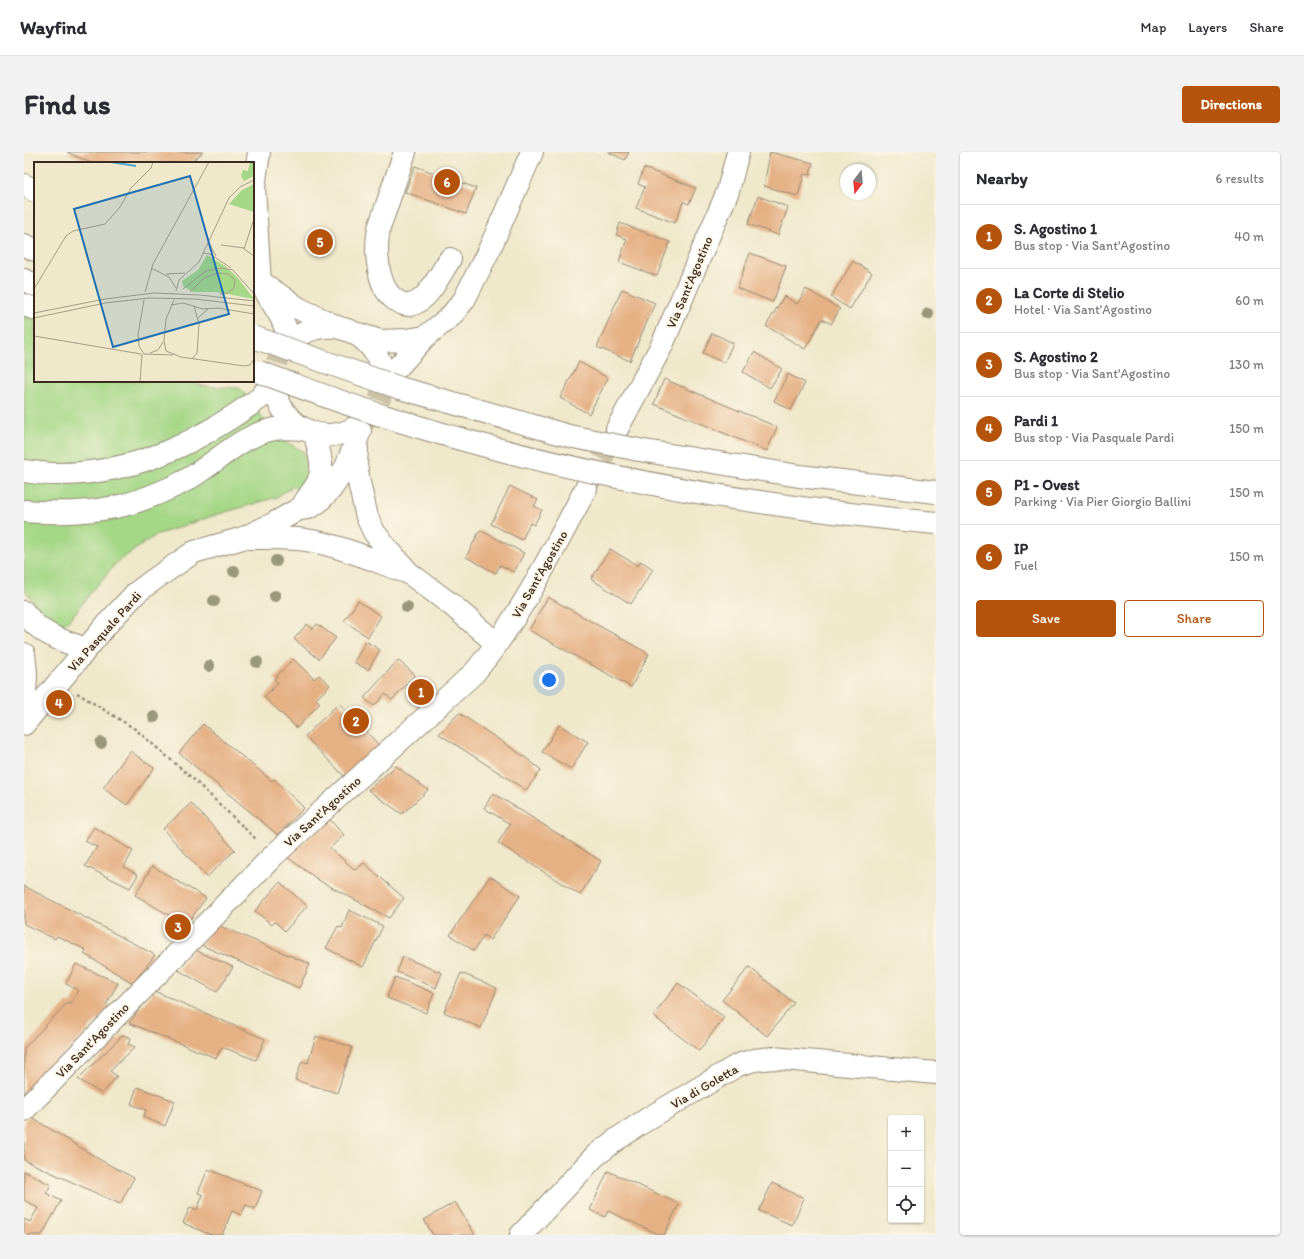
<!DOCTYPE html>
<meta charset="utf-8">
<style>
body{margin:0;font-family:Itim,sans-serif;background:#f2f2f3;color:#2b2b33}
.controls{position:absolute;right:12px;bottom:12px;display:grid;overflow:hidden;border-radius:4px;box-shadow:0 1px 3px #0004}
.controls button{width:36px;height:36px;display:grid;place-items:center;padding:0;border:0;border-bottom:1px solid #e1e1e2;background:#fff;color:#2b2b33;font:20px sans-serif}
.compass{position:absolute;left:816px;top:12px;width:36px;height:36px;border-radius:50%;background:#fff;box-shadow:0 1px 3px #0004;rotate:196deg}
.you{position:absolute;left:525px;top:528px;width:14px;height:14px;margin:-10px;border:3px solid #fff;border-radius:50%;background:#1a73e8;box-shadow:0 0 0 6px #1a73e833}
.badge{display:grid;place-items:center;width:26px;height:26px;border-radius:50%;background:#b45309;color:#fff;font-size:13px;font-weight:700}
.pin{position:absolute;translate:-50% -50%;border:2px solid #fff;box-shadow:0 1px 4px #0006}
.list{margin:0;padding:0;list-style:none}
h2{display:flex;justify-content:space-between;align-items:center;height:52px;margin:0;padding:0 16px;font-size:17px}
h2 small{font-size:13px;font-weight:400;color:#7c7c81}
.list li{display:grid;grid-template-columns:26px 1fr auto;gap:12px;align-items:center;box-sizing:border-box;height:64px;padding:0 16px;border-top:1px solid #e1e1e2}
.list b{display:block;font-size:15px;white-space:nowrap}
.list p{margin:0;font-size:13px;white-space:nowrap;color:#7c7c81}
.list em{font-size:13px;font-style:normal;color:#7c7c81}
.actions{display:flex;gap:8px;padding:12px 16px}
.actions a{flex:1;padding:9px 0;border:1px solid #b45309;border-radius:4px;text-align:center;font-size:14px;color:#b45309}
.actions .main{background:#b45309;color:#fff}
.icon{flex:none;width:22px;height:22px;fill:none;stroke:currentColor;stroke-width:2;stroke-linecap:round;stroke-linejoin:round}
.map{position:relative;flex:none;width:912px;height:1083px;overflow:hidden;border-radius:4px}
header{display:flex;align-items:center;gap:24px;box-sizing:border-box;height:56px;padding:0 20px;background:#fff;border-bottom:1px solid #e1e1e2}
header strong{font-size:19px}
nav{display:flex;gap:22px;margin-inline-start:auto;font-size:14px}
.intro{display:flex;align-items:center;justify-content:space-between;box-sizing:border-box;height:96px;padding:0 24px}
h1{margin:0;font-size:28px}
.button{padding:10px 18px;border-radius:4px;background:#b45309;color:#fff;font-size:14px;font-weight:700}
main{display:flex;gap:24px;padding:0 24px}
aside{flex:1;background:#fff;border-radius:4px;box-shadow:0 1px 3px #0004}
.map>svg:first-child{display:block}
</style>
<header>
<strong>Wayfind</strong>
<nav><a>Map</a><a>Layers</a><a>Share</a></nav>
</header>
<div class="intro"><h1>Find us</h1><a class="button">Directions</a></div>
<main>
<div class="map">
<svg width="912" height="1083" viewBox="0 0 912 1083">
<rect width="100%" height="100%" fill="#fcf5e5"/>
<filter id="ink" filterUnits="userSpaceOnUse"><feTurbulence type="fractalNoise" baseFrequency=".025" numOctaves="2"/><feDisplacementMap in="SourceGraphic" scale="8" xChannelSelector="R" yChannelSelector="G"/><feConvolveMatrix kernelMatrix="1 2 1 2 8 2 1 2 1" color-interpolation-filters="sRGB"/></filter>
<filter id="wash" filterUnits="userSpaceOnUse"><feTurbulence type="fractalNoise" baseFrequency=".012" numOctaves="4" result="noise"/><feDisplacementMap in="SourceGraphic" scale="16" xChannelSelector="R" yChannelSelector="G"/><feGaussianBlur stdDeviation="0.9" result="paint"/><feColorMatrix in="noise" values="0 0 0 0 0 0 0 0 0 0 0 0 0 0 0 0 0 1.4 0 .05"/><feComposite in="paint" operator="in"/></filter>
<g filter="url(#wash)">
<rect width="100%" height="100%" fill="#efe8cb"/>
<path fill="#a4d786" stroke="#708052" d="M0,157L11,164V229H166L178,234L216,236L254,286L279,299L283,309L285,319L284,331L275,340L269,334L253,345L188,364L132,383L93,410L65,443L44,470L37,472L23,467L0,437Z"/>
<g id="blocks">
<path fill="#e5b084" d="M43,0H179L166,11H67Z
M584,0H605L601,8Z
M746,0L789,11L786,23L780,22L774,44L740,34Z
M391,14L452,36L442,62L381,40Z
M620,16L672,36L665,52L659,50L651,71L612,56L621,35L614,32Z
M734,44L764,55L754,83L724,72Z
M596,71L646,90L633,124L595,110L603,87L592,83Z
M726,101L762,114L749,150L713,136Z
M829,109L848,121L826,157L807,145Z
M598,137L631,151L606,209L573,195Z
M782,137L816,157L807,172L798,167L781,197L742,174L760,144L773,152Z
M688,181L709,191L700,211L679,201Z
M730,200L758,217L746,236L719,220Z
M555,210L584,226L565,262L536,246Z
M764,222L781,231L767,258L750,249Z
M640,227L753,275L743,299L630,252Z
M486,334L514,348L510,354L518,358L510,373L506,371L498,388L467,372Z
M456,378L500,401L490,420L476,413L472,421L442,405Z
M586,397L614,414L617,409L629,417L607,452L567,427Z
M524,445L625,502L607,535L505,478Z
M334,449L357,464L344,485L320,469Z
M283,472L289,477L293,472L312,486L295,507L270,487Z
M342,489L356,498L344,518L330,510Z
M269,507L290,527L295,523L306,533L292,547L296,551L273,576L240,545L254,531L250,527Z
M374,508L391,523L368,548L361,542L350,554L340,546Z
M315,551L355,593L321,625L281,584Z
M435,561L501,605L517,618L502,638L415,582Z
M179,572L248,629L250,627L280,656L254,683L155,601Z
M535,573L564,590L547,617L518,600Z
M106,599L130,616L103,653L79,636Z
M372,614L404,638L378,662L344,638Z
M469,641L577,709L556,743L474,691L486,672L460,656Z
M167,651L211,698L183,725L139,677Z
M306,668L320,683L306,696L331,718L340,711L380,746L365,766L296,729L263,705Z
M70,675L109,699L100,715L114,723L106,736L61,714L73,695L61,689Z
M128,714L182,746L162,773L111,743Z
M466,724L496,744L466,788L460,783L450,799L426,783Z
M256,730L283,754L261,779L251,770L248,773L231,759Z
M0,734L77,774L131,803L109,831L60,802L62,798L33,784L31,787L0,772Z
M325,758L359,774L339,815L302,796L314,774L318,776Z
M191,772L286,812L275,836L177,793Z
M169,797L209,815L193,840L154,818Z
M379,805L418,821L412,836L373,820Z
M52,812L94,831L82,853L86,855L1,943L0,942V896L44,850L47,852L54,838L42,832Z
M725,815L770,851L743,884L698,848Z
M437,821L473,836L457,876L420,860Z
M371,825L410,841L402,861L363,846Z
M654,831L700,865L675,899L629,864Z
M130,839L241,887L232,908L198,895L192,906L105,871Z
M99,883L107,886L104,892L111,895L86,919L93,924L78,942L54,927Z
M292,884L328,895L313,941L271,928L278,909L284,911Z
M113,935L151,949L141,974L119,965L122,958L107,952Z
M5,964L78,1009L110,1026L96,1052L0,1008V969Z
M184,1017L238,1039L231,1057L222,1053L217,1063L208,1059L198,1083H187L159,1071L166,1055L173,1058L179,1043L174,1041Z
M0,1019L27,1033L22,1041L37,1049L18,1083H0V1067L6,1070L14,1056L0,1048Z
M584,1019L655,1052L640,1083H636L584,1059L581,1065L566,1058Z
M748,1031L780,1046L768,1073L735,1059Z
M431,1050L451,1083H409L400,1068Z"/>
</g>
</g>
<g filter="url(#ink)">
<use href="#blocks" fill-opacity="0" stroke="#958974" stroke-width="1"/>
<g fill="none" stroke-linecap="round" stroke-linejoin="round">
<path stroke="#cbc2a8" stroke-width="22" stroke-dasharray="22 11" stroke-linecap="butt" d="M252,244C249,216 251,204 272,185
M335,274C356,259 362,237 357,213
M562,336L593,277"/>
<g stroke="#958974" stroke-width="24">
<path id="minor" d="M235,0L230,36L236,130L257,165L267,190
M381,0L355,76C351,98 352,139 375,150C382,154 388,154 395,149C407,142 418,119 426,107
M0,33L11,39
M241,133L274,156L313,175
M334,182L356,189L382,188L401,185
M272,185C306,164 342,177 357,212
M373,216L401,185L426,165L440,148L466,96L508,0
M252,244C266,279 301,294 334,274
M593,277L638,193L704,39L714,0
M333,296L332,313L336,335L343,365L350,380L360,393L385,421L429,454L473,492
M279,353C283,346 289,339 293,332C302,316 294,298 291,282
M226,386C246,386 268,385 288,389C320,395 351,409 382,420
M0,572L84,471L112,441L128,429L170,400L219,386L249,372L275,357L284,356L293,351L307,337L322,315L336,279
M0,958L249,704L450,521C475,492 494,461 513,428C530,397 546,367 562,336
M497,1083L571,1004L593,987L625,966L714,913L730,908L749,906L912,921"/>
</g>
<g stroke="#958974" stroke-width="24">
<path id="highway" d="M0,93L11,98
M0,128L11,133
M0,153L11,157
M0,319C10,320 20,322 30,322C110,323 173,291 236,246L241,240
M0,359C26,361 53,361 79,357C106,354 132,343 157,331C189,315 215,283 251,277C260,275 272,277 281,277
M0,460C4,465 8,470 13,474C27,486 45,491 62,497
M0,502L2,521L0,571"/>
</g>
<path stroke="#958974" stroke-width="2.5" stroke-dasharray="3 3" stroke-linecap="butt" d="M53,541L111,577L167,625L233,688"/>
<use href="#minor" stroke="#fff" stroke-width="22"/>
<use href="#highway" stroke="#fff" stroke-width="22"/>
<g stroke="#958974" stroke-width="24" stroke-linecap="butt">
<path id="highway-bridge" d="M229,185L376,236L545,284L615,298L775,324L912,340
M235,220C277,235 318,251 360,264C539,322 726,354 912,371"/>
</g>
<use href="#highway-bridge" stroke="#fff" stroke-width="22"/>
</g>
<g fill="#9a977a">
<circle cx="904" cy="162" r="6"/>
<circle cx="252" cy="409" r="6"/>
<circle cx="210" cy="419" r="6"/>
<circle cx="251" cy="444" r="6"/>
<circle cx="190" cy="449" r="6"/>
<circle cx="383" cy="455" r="6"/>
<circle cx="233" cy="510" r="6"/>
<circle cx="185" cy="514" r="6"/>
<circle cx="130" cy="565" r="6"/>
<circle cx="77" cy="591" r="6"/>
</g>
</g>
<g text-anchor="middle" stroke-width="3.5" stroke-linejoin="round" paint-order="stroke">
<g font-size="13" fill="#3b2a1e" stroke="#fcf5e5">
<text transform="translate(665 130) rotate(-67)" y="5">Via Sant'Agostino</text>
<text transform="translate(515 422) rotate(-60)" y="5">Via Sant'Agostino</text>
<text transform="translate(80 479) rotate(-48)" y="5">Via Pasquale Pardi</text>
<text transform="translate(298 659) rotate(-42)" y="5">Via Sant'Agostino</text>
<text transform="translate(68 888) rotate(-46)" y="5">Via Sant'Agostino</text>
<text transform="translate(680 934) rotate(-30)" y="5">Via di Goletta</text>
</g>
</g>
<g transform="translate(10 10)">
<rect width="220" height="220" fill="#efe8cb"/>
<path d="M216,0H220V14L210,19L207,14L209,8L214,9ZM220,22V50L195,42L208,28ZM173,93L191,104L203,115L220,137L183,130H159L149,124L148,119L164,108Z" fill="#a4d786"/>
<path fill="none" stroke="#54a7cf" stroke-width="2" d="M77,0L102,4"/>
<path fill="none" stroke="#a79c86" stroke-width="1" d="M220,57L210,87L220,94M174,79L182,94M187,83L210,86M169,91L176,92L197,106M117,106L135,115L142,126M132,112L151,111M0,127L32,74L39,69L71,62L86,45L97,26L117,6L119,0M149,127L172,109L187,106L199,108L220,132M142,129L145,118L165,100L195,36L206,25L220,18M111,130L119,102L175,0M156,130L170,116L184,111L194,112L201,118L200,126L194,131L186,132M110,138L104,172L105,184L110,192M140,138L132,157L130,179L132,189L147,195L210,204L216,203L220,197M137,143L149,141L169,147L184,146L220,152M0,151L71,137L120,131L166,133L220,139M0,156L71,141L115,136L161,137L220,144M164,156L174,147M0,174L107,192M116,191L124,188L129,180M110,192L139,193M158,197L163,191L165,162L160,144M106,220L108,192"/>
<path fill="#1f6fb2" fill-opacity="0.15" stroke="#1f6fb2" stroke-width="2" d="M156,14L195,152L79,185L40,47Z"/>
<rect width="220" height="220" fill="none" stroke="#3b2a1e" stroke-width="2"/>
</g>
</svg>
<div class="controls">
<button>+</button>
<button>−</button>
<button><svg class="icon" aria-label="locate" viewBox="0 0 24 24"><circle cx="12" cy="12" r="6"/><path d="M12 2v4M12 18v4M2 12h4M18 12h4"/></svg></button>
</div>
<svg class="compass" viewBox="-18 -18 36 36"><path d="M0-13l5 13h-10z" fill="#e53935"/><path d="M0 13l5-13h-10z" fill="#7c7c81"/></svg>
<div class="you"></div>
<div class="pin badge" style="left:397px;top:540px">1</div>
<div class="pin badge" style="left:332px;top:569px">2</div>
<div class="pin badge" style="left:154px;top:775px">3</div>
<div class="pin badge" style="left:35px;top:551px">4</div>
<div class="pin badge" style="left:296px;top:90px">5</div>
<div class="pin badge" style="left:423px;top:30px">6</div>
</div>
<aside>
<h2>Nearby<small>6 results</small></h2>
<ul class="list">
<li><span class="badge">1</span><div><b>S. Agostino 1</b><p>Bus stop · Via Sant'Agostino</p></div><em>40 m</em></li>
<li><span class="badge">2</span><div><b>La Corte di Stelio</b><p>Hotel · Via Sant'Agostino</p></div><em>60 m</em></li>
<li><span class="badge">3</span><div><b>S. Agostino 2</b><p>Bus stop · Via Sant'Agostino</p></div><em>130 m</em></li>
<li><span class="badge">4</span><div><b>Pardi 1</b><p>Bus stop · Via Pasquale Pardi</p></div><em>150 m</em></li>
<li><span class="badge">5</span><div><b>P1 - Ovest</b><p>Parking · Via Pier Giorgio Ballini</p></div><em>150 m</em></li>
<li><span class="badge">6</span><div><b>IP</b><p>Fuel</p></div><em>150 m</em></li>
</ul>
<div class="actions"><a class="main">Save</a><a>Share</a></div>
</aside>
</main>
